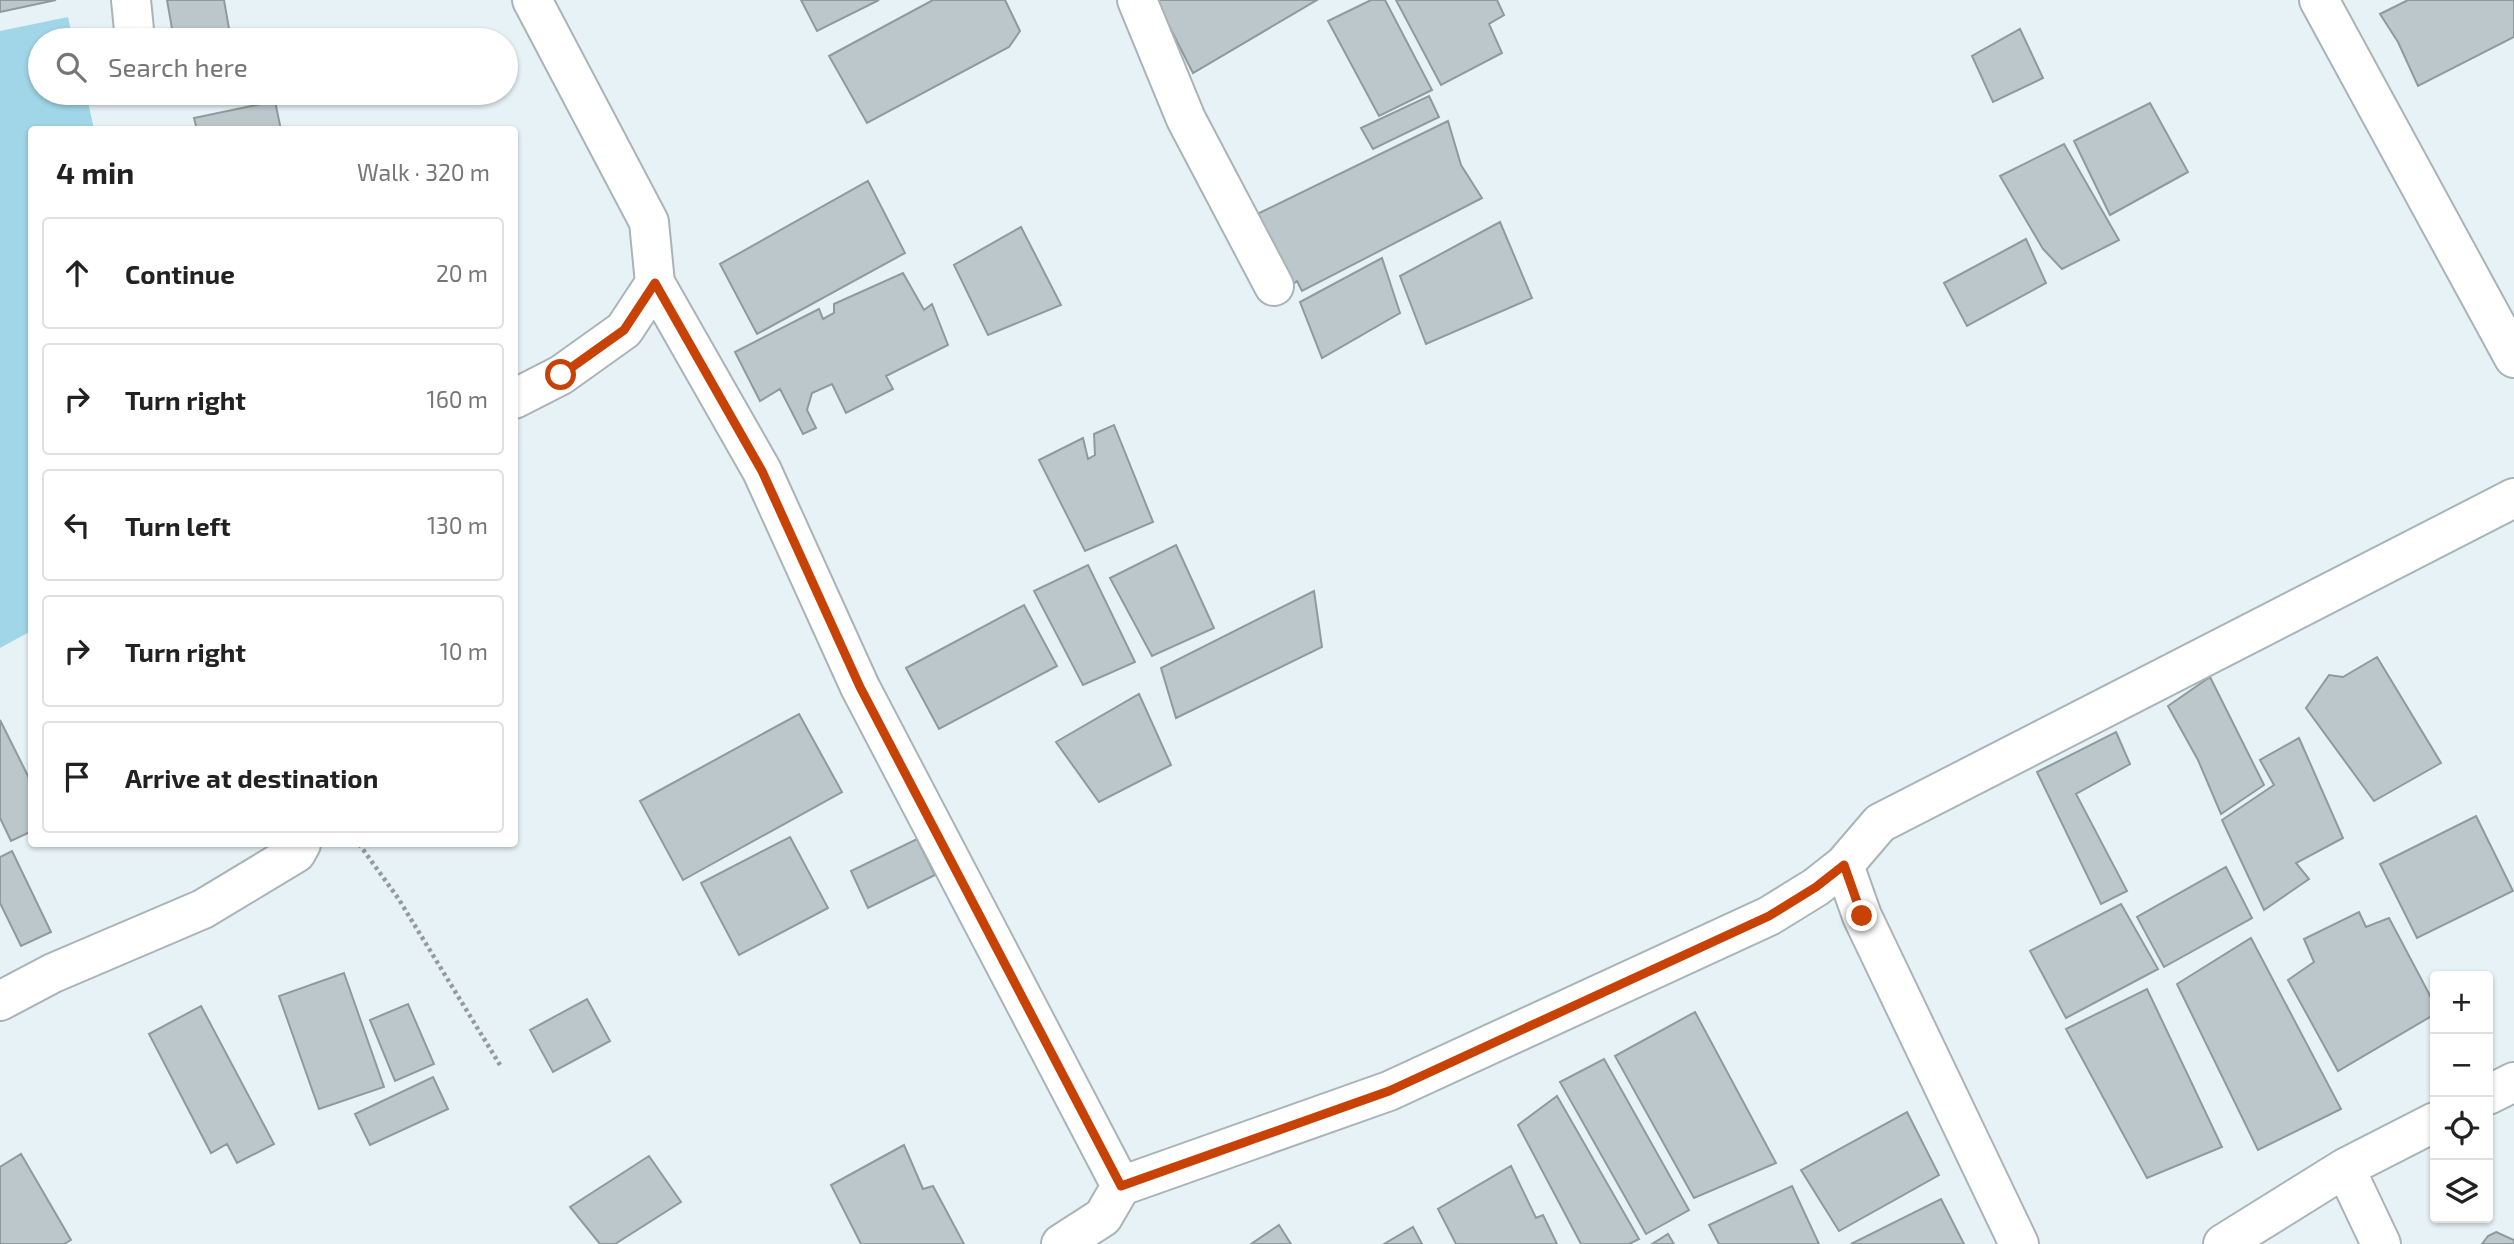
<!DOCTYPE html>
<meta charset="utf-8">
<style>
body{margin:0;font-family:"Exo 2",sans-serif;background:#f6f6f6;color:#222}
.controls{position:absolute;right:21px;bottom:21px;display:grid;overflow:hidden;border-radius:7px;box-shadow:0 2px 5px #0004}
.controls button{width:63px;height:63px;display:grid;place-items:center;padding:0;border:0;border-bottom:2px solid #e0e0e0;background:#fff;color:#222;font:35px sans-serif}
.stop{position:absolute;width:21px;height:21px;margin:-16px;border:5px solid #c84206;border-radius:50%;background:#fff}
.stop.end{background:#c84206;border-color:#fff;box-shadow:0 2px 7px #0008}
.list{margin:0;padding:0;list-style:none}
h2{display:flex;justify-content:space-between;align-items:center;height:91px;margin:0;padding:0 28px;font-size:30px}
h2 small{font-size:23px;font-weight:400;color:#767676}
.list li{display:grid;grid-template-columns:46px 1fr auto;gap:21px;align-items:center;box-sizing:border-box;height:112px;margin:0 14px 14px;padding:0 14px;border:2px solid #e0e0e0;border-radius:7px}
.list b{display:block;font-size:26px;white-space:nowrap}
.list em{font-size:23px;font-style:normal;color:#767676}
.icon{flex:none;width:38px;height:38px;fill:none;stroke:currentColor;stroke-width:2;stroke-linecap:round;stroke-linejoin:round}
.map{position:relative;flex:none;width:2514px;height:1244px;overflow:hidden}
.search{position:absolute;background:#fff;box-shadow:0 2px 5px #0004;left:28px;top:28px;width:490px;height:77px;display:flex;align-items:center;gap:18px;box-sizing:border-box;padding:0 24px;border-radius:38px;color:#767676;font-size:26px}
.panel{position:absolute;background:#fff;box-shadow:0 2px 5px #0004;left:28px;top:126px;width:490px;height:721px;border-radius:7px}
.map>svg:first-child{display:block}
</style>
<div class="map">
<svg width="2514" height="1244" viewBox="0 0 2514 1244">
<rect width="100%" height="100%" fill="#e7f2f6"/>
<path fill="#a0d6e7" d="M68,17L73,40H40V93H86L94,129L32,130L31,631L0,648V31Z"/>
<path fill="#bcc7cb" stroke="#8f9a9d" stroke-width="2" d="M0,0H56L0,12Z
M167,0H224L231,40H174Z
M801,0H879L817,31Z
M933,0H1005L1020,31L1009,47L867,123L829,56Z
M1156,0H1317L1193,73Z
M1371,0H1385L1432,90L1379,116L1328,21Z
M1396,0H1497L1504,15L1489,24L1502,53L1441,85Z
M2408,0H2514V37L2418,86L2398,42L2380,14Z
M2020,29L2043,78L1993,102L1972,56Z
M1429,96L1439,117L1373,149L1361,128Z
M275,101L281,130H197L194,118Z
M2150,103L2188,172L2110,215L2074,141Z
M1448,121L1461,165L1482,198L1302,291L1297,281L1287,289L1249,218Z
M2064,144L2119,240L2062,269L2043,249L2000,176Z
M868,181L905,253L757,334L720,264Z
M1500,222L1532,298L1426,344L1400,276Z
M1021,227L1061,305L988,335L954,265Z
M2026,239L2046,283L1967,326L1944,283Z
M1382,258L1400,313L1322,358L1300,302Z
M903,273L924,310L932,304L948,345L886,376L893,389L846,413L832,384L812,393L807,410L816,428L803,434L780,389L760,401L735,352L819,309L823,319L834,313V304Z
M1114,425L1153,522L1085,551L1039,460L1083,438L1088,459L1095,455L1094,434Z
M1176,545L1214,628L1152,656L1110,578Z
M1088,565L1135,662L1083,685L1034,591Z
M1314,591L1322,647L1176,718L1161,668Z
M1024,605L1057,666L939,729L906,668Z
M2377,657L2441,763L2374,801L2306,708L2329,675L2343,677Z
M2210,677L2264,785L2221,814L2198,760L2168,706Z
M1139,694L1171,765L1099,802L1056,742Z
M799,714L842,792L683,880L640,801Z
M0,720L32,784V831L11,841L0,818Z
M2116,732L2130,764L2076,794L2127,891L2101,904L2037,772Z
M2299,738L2343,838L2296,863L2309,879L2264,910L2222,820L2274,785L2260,760Z
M2476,816L2513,891L2417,938L2380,864Z
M790,837L828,908L739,955L701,883Z
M917,839L935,875L868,908L851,871Z
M12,851L51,932L21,946L0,903V857Z
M2226,867L2252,918L2164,967L2137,917Z
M2121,904L2158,969L2066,1018L2030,951Z
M2359,912L2366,927L2389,918L2435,1005V1014L2338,1071L2288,980L2314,962L2304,939Z
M2251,938L2341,1109L2258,1150L2177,984Z
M344,973L384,1087L319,1109L279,996Z
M2147,989L2222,1147L2147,1178L2066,1029Z
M587,999L610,1041L553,1072L530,1030Z
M408,1004L434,1064L395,1081L370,1020Z
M201,1006L274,1144L237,1163L227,1144L211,1153L149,1034Z
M1695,1012L1776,1163L1694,1198L1615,1056Z
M1604,1059L1689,1210L1646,1234L1560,1082Z
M433,1077L448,1109L370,1145L355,1114Z
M1557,1096L1639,1239L1629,1244H1581L1518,1125Z
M1907,1112L1939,1175L1839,1231L1801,1170Z
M904,1145L923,1189L933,1186L964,1244H861L831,1185Z
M21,1154L71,1240L64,1244H0V1167Z
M649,1156L681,1202L615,1244H600L570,1207Z
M1511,1166L1536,1218L1543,1215L1557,1244H1456L1438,1209Z
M1792,1186L1819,1244H1719L1709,1225Z
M1941,1199L1964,1244H1851Z
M1279,1225L1291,1244H1251Z
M1413,1227L1422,1244H1384Z
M2496,1232L2514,1240V1244H2482L2488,1236Z
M1668,1234L1674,1244H1652Z"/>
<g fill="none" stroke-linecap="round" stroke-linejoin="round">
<g stroke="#a9b4b8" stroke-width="42">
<path id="minor" d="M131,0L135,40
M532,0L649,222L655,283L762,471L860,687L1121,1186
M1137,0L1186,119L1274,286
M2319,0L2514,358
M514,399L561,375L624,330L655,283
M1844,865L1862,916L2019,1244
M0,1001L53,973L203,909L296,853L301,844
M2488,1095L2514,1082
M2345,1168L2381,1244
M1061,1244L1103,1217L1121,1186L1389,1091L1769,916L1816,887L1844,865L1880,823L2514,498
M2223,1244L2345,1168L2435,1122"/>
</g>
<path stroke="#939b9e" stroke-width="4.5" stroke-dasharray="3.5 3.5" stroke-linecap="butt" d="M359,844L398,898L500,1065"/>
<use href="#minor" stroke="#fff" stroke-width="38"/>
</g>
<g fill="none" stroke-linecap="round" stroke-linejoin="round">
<path stroke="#c84206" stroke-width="9" d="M561,375L624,330L655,283L762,471L860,687L1121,1186L1389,1091L1769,916L1816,887L1844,865L1862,916"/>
</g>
</svg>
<div class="controls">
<button>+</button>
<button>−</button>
<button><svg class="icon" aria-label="locate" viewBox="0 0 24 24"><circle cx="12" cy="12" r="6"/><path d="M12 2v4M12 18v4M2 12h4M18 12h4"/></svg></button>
<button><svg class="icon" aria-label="layers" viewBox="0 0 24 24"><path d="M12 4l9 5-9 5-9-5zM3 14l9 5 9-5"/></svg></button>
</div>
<div class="stop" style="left:561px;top:375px"></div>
<div class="stop end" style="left:1862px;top:916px"></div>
<div class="search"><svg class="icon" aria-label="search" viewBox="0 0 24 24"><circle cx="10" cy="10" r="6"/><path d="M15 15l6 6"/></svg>Search here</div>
<section class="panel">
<h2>4 min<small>Walk · 320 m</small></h2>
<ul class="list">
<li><svg class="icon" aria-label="ahead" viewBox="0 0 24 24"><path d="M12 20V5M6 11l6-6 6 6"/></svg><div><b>Continue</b></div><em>20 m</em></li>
<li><svg class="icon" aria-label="right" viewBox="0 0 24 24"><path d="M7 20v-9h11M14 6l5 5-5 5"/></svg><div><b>Turn right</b></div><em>160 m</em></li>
<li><svg class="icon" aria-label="left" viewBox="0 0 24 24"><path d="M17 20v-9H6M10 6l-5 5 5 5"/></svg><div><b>Turn left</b></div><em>130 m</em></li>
<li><svg class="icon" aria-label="right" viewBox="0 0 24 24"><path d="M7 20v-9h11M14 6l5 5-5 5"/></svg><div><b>Turn right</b></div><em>10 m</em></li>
<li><svg class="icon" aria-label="arrive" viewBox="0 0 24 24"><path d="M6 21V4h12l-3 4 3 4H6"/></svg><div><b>Arrive at destination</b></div></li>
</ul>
</section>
</div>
